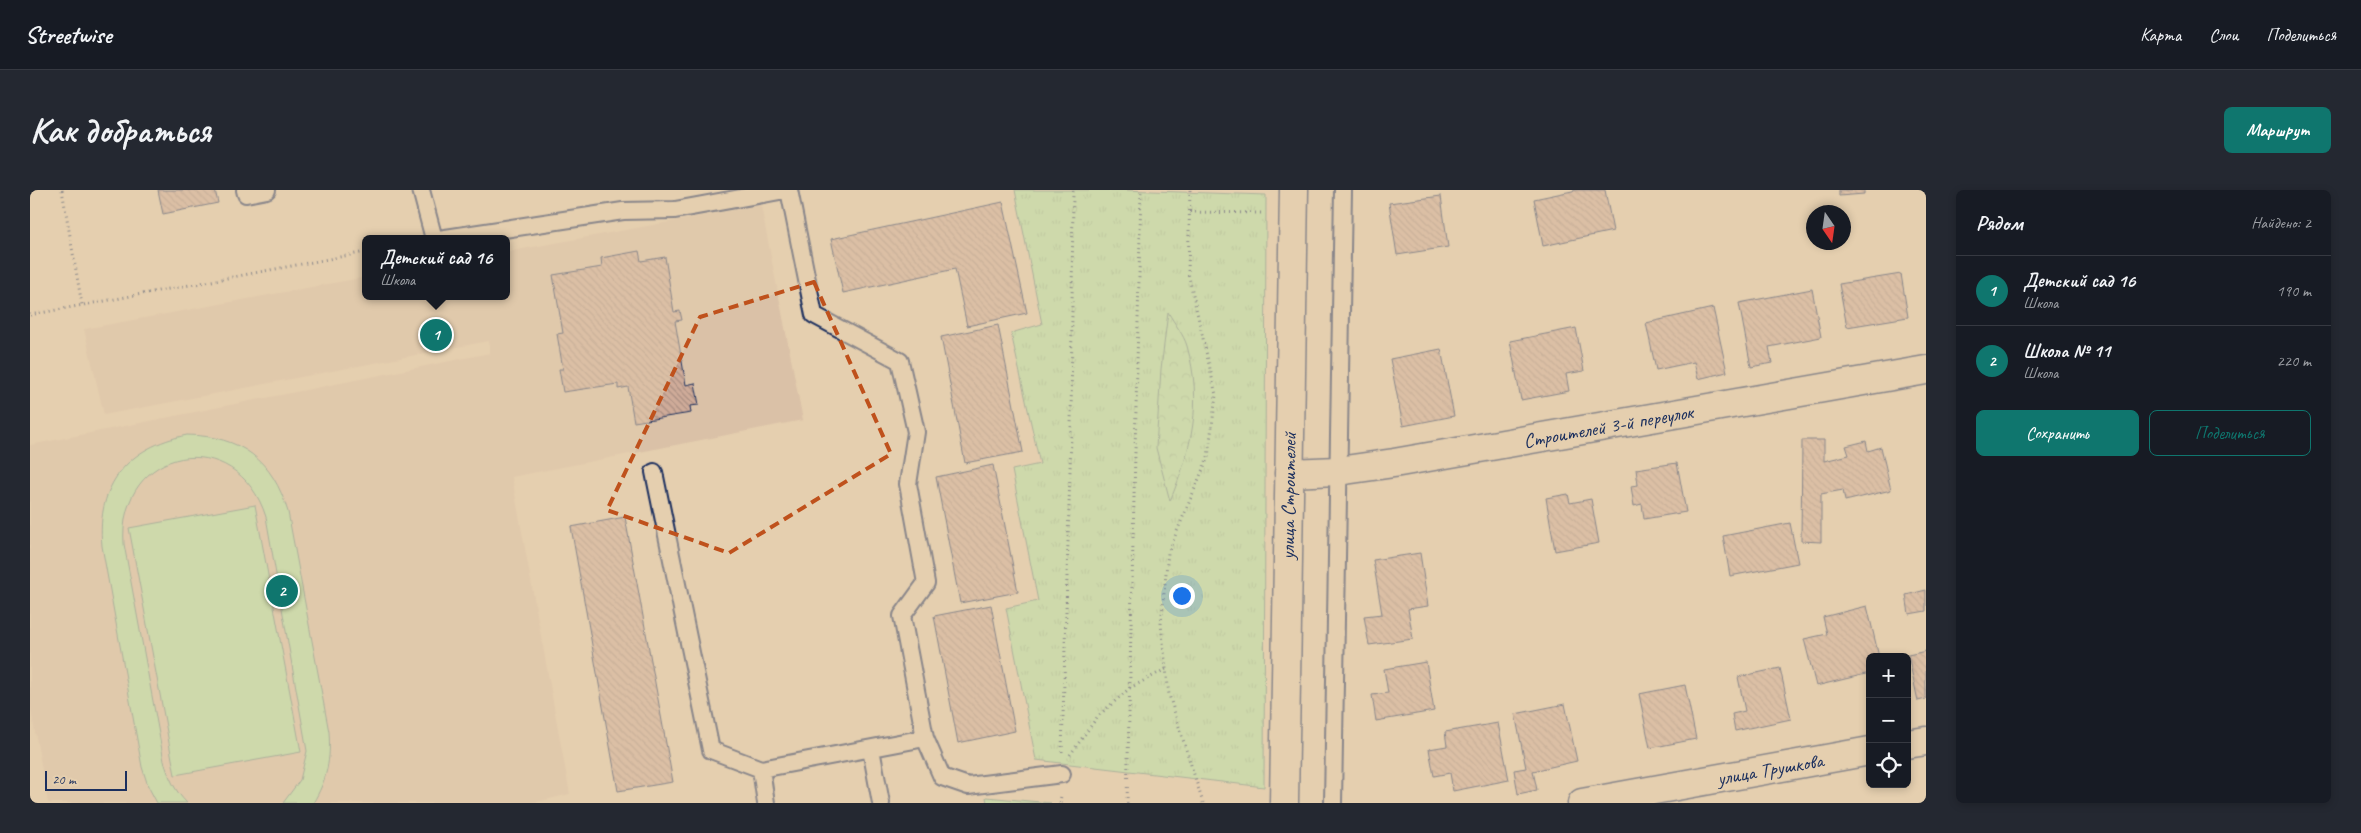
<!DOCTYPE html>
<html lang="ru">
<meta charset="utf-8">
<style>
body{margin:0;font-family:Caveat,sans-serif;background:#242831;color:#f1f3f6}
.controls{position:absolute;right:15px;bottom:15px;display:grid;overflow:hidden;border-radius:8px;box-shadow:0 2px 8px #0003}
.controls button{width:45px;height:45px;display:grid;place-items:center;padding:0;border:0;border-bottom:1px solid #363941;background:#171b24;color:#f1f3f6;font:25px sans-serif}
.compass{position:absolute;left:1776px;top:15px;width:45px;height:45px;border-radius:50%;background:#171b24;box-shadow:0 2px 8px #0003;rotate:167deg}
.scale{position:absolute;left:15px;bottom:12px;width:82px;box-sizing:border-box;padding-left:5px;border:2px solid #1b2f5e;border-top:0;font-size:14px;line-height:18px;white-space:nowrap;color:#1b2f5e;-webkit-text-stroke:4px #e5cfaf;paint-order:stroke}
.you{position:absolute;left:1151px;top:405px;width:18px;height:18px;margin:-12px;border:4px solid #fff;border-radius:50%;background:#1a73e8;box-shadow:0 0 0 8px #1a73e833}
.badge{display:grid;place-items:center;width:32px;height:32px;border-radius:50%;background:#0f766e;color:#fff;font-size:16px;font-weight:700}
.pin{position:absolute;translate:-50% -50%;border:2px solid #fff;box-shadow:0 1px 5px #0006}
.popup{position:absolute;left:332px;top:45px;width:148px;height:65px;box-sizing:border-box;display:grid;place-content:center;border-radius:8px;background:#171b24;filter:drop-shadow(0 1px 4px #0005);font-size:16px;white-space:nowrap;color:#9ea1a6}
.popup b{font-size:19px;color:#f1f3f6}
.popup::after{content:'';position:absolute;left:50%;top:100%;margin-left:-10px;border:10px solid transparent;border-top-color:#171b24}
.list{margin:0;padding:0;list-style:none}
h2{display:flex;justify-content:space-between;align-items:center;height:65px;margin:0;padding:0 20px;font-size:21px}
h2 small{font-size:16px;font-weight:400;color:#9ea1a6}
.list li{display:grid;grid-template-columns:32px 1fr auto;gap:15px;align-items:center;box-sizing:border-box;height:70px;padding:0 20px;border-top:1px solid #363941}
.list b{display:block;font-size:19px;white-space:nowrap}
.list p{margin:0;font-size:16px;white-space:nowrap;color:#9ea1a6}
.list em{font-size:16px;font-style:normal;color:#9ea1a6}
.actions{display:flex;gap:10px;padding:15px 20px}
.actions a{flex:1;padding:11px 0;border:1px solid #0f766e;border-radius:8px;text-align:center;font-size:18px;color:#0f766e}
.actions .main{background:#0f766e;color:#fff}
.icon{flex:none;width:28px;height:28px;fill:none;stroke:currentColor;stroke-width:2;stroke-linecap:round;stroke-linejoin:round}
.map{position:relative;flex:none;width:1896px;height:613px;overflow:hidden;border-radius:8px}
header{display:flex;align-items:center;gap:30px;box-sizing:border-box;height:70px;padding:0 25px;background:#171b24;border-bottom:1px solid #363941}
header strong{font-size:24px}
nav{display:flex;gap:28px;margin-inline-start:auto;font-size:18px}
.intro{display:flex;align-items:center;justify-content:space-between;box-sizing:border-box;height:120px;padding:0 30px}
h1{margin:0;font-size:35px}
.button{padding:12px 22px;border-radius:8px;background:#0f766e;color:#fff;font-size:18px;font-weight:700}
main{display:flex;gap:30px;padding:0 30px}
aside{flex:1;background:#171b24;border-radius:8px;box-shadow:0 2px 8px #0003}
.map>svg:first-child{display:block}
</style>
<header>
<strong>Streetwise</strong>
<nav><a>Карта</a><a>Слои</a><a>Поделиться</a></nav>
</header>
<div class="intro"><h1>Как добраться</h1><a class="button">Маршрут</a></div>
<main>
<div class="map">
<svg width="1896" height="613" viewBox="0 0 1896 613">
<defs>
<pattern id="grass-tufts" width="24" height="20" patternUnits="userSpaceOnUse" patternTransform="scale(1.25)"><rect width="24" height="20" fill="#b1e5a7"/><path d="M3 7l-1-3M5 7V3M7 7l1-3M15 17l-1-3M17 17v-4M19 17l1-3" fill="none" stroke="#98c592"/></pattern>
<pattern id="forest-crowns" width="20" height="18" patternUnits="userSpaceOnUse" patternTransform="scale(1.25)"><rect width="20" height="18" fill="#b1e5a7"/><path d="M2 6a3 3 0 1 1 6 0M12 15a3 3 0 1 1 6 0" fill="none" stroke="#98c592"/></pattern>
<pattern id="building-back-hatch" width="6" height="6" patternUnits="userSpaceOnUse" patternTransform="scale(1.25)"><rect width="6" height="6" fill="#cfab99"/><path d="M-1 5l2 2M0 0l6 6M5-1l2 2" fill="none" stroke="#a78c80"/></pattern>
</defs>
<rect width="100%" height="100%" fill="#e5cfaf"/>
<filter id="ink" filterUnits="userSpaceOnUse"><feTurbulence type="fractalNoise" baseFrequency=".02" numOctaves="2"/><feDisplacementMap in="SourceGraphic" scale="10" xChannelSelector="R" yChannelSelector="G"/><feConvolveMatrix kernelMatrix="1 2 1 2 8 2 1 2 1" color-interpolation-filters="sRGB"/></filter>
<g filter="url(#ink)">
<path fill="#dac1a7" d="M731,15L773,230L482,287L540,604L503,613H18L0,515V255L460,163L459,151L74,225L54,139L336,87V106H476V62Z"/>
<path fill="url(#grass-tufts)" stroke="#668a82" d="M985,0H1092L1236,5L1234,597L1006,570L976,418L1008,411L982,280L1010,274L981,143L1012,134Z
M956,607L1021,613H957Z"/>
<path fill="url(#forest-crowns)" stroke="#668a82" d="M1138,122C1144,133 1154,145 1157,156C1173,213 1162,258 1140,311L1126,258L1131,179Z"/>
<path fill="#b1e5a7" stroke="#668a82" d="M157,245C211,246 243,270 258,322L299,542C301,569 297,590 283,613H253L270,590L277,561L236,327C207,234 87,255 94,354L134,571C139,588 145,601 157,613H127L118,596L112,577L72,356C66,294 98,257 157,245Z
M225,315L271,562L145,585L99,338Z"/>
<path fill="url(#building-back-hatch)" stroke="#1b2f5e" d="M128,0H185L188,13L133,24Z
M1547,0H1575L1583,41L1513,56L1504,9Z
M1809,0H1834V4L1809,6Z
M1411,6L1418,57L1367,65L1359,13Z
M973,12L997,123L937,136L925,79L813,103L801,49Z
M609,61L611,71L635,67L644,122L650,121L652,130L645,131L656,195L665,193L669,215L660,216L661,223L604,232L598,197L588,199V194L533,202L529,179H533L527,144L533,143L523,85L572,77L571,68Z
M1871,84L1878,127L1817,137L1809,94Z
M1782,99L1791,147L1739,157L1742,173L1721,177L1709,113Z
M1683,118L1697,182L1668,189L1664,172L1626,180L1616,133Z
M968,135L993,262L935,273L911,147Z
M1546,138L1554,181L1536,184L1539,201L1491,210L1480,151Z
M1411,159L1424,226L1373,236L1360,169Z
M1772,250H1794V271L1819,265L1816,256L1836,251L1838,261L1851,257L1861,300L1815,311L1813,300L1791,304V352L1771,351Z
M1647,273L1656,322L1614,329L1612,314L1604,316L1601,296L1608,295L1606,279Z
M963,275L988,402L930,413L906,287Z
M1538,304L1540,313L1561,309L1569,353L1525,361L1516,308Z
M595,327L643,592L588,601L541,337Z
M1760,333L1768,373L1700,386L1693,346Z
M1390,363L1398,416L1378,419L1383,449L1339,455L1334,426L1352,424L1343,370Z
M1896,400V421L1879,424L1876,405Z
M961,415L985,541L928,553L904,426Z
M1837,416L1849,467H1840V483L1786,496L1774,449L1797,444L1793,427Z
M1896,461V509L1888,511L1878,465Z
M1396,472L1404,521L1346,531L1342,505L1358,503L1354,479Z
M1750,478L1761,529L1705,541L1702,524L1715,521L1708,487Z
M1655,495L1666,549L1620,558L1609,504Z
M1535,514L1547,571L1503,581L1507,600L1488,604L1484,580L1496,578L1485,524Z
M1468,533L1479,590L1423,601L1420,583L1404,586L1399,559L1417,556L1415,542Z"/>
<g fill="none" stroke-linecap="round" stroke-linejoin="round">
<g stroke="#1b2f5e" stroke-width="20">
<path id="service" d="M215,0L216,4L237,0
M391,0L404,49
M759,0L784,125L870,171L886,242L878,294L896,393L872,426L895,548L912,587L938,596L1032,584
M409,49L593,21L645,20L755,0
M624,282L681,560L731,579L895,548
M841,559L851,613
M731,579L736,613
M1303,613L1313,0"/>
</g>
<g stroke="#1b2f5e" stroke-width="31">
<path id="minor" d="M1259,283L1308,281L1364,273L1896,180
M1877,554L1896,551
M1552,613L1840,561"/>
</g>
<g stroke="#1b2f5e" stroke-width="31">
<path id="tertiary" d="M1254,613L1264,0"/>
</g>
<path stroke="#1b2f5e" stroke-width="3" stroke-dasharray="1 4" stroke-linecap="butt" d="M32,0L52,115
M1160,0L1158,83L1186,205L1178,267L1138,363L1131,434L1139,505L1173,613
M1160,22L1234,23
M0,125L336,62
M1032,562L1041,246L1043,0
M1040,565L1068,526L1100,498L1136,479
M1030,613L1031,605
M1097,613L1111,0"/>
<use href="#service" stroke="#e5cfaf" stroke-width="16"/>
<use href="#minor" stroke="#e5cfaf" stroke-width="28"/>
<use href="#tertiary" stroke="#e5cfaf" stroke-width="28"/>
</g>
</g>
<path d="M0 0H1896V613H0ZM784,92L861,264L699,363L577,320L670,127Z" fill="#e5cfaf" fill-opacity=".55" fill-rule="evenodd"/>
<path fill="none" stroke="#bf511c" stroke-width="4" stroke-dasharray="10 6" stroke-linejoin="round" d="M784,92L861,264L699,363L577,320L670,127Z"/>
<g text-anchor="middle" stroke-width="4" stroke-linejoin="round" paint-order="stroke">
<g font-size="20" fill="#1b2f5e" stroke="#e5cfaf">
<text transform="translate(1578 236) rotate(-10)" y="7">Строителей 3-й переулок</text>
<text transform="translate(1258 306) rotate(-89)" y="7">улица Строителей</text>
<text transform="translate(1740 579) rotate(-10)" y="7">улица Трушкова</text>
</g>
</g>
</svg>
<div class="controls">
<button>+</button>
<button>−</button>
<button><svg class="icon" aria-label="locate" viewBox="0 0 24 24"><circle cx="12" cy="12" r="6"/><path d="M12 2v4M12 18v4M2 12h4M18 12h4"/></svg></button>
</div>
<svg class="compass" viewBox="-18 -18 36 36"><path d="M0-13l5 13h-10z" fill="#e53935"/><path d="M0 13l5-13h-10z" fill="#9ea1a6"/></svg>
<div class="scale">20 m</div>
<div class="you"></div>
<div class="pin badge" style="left:406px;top:145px">1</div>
<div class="popup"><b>Детский сад 16</b>Школа</div>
<div class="pin badge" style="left:252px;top:401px">2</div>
</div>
<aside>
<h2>Рядом<small>Найдено: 2</small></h2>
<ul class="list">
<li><span class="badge">1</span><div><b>Детский сад 16</b><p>Школа</p></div><em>190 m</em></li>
<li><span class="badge">2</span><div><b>Школа № 11</b><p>Школа</p></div><em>220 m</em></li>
</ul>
<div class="actions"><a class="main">Сохранить</a><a>Поделиться</a></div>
</aside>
</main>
